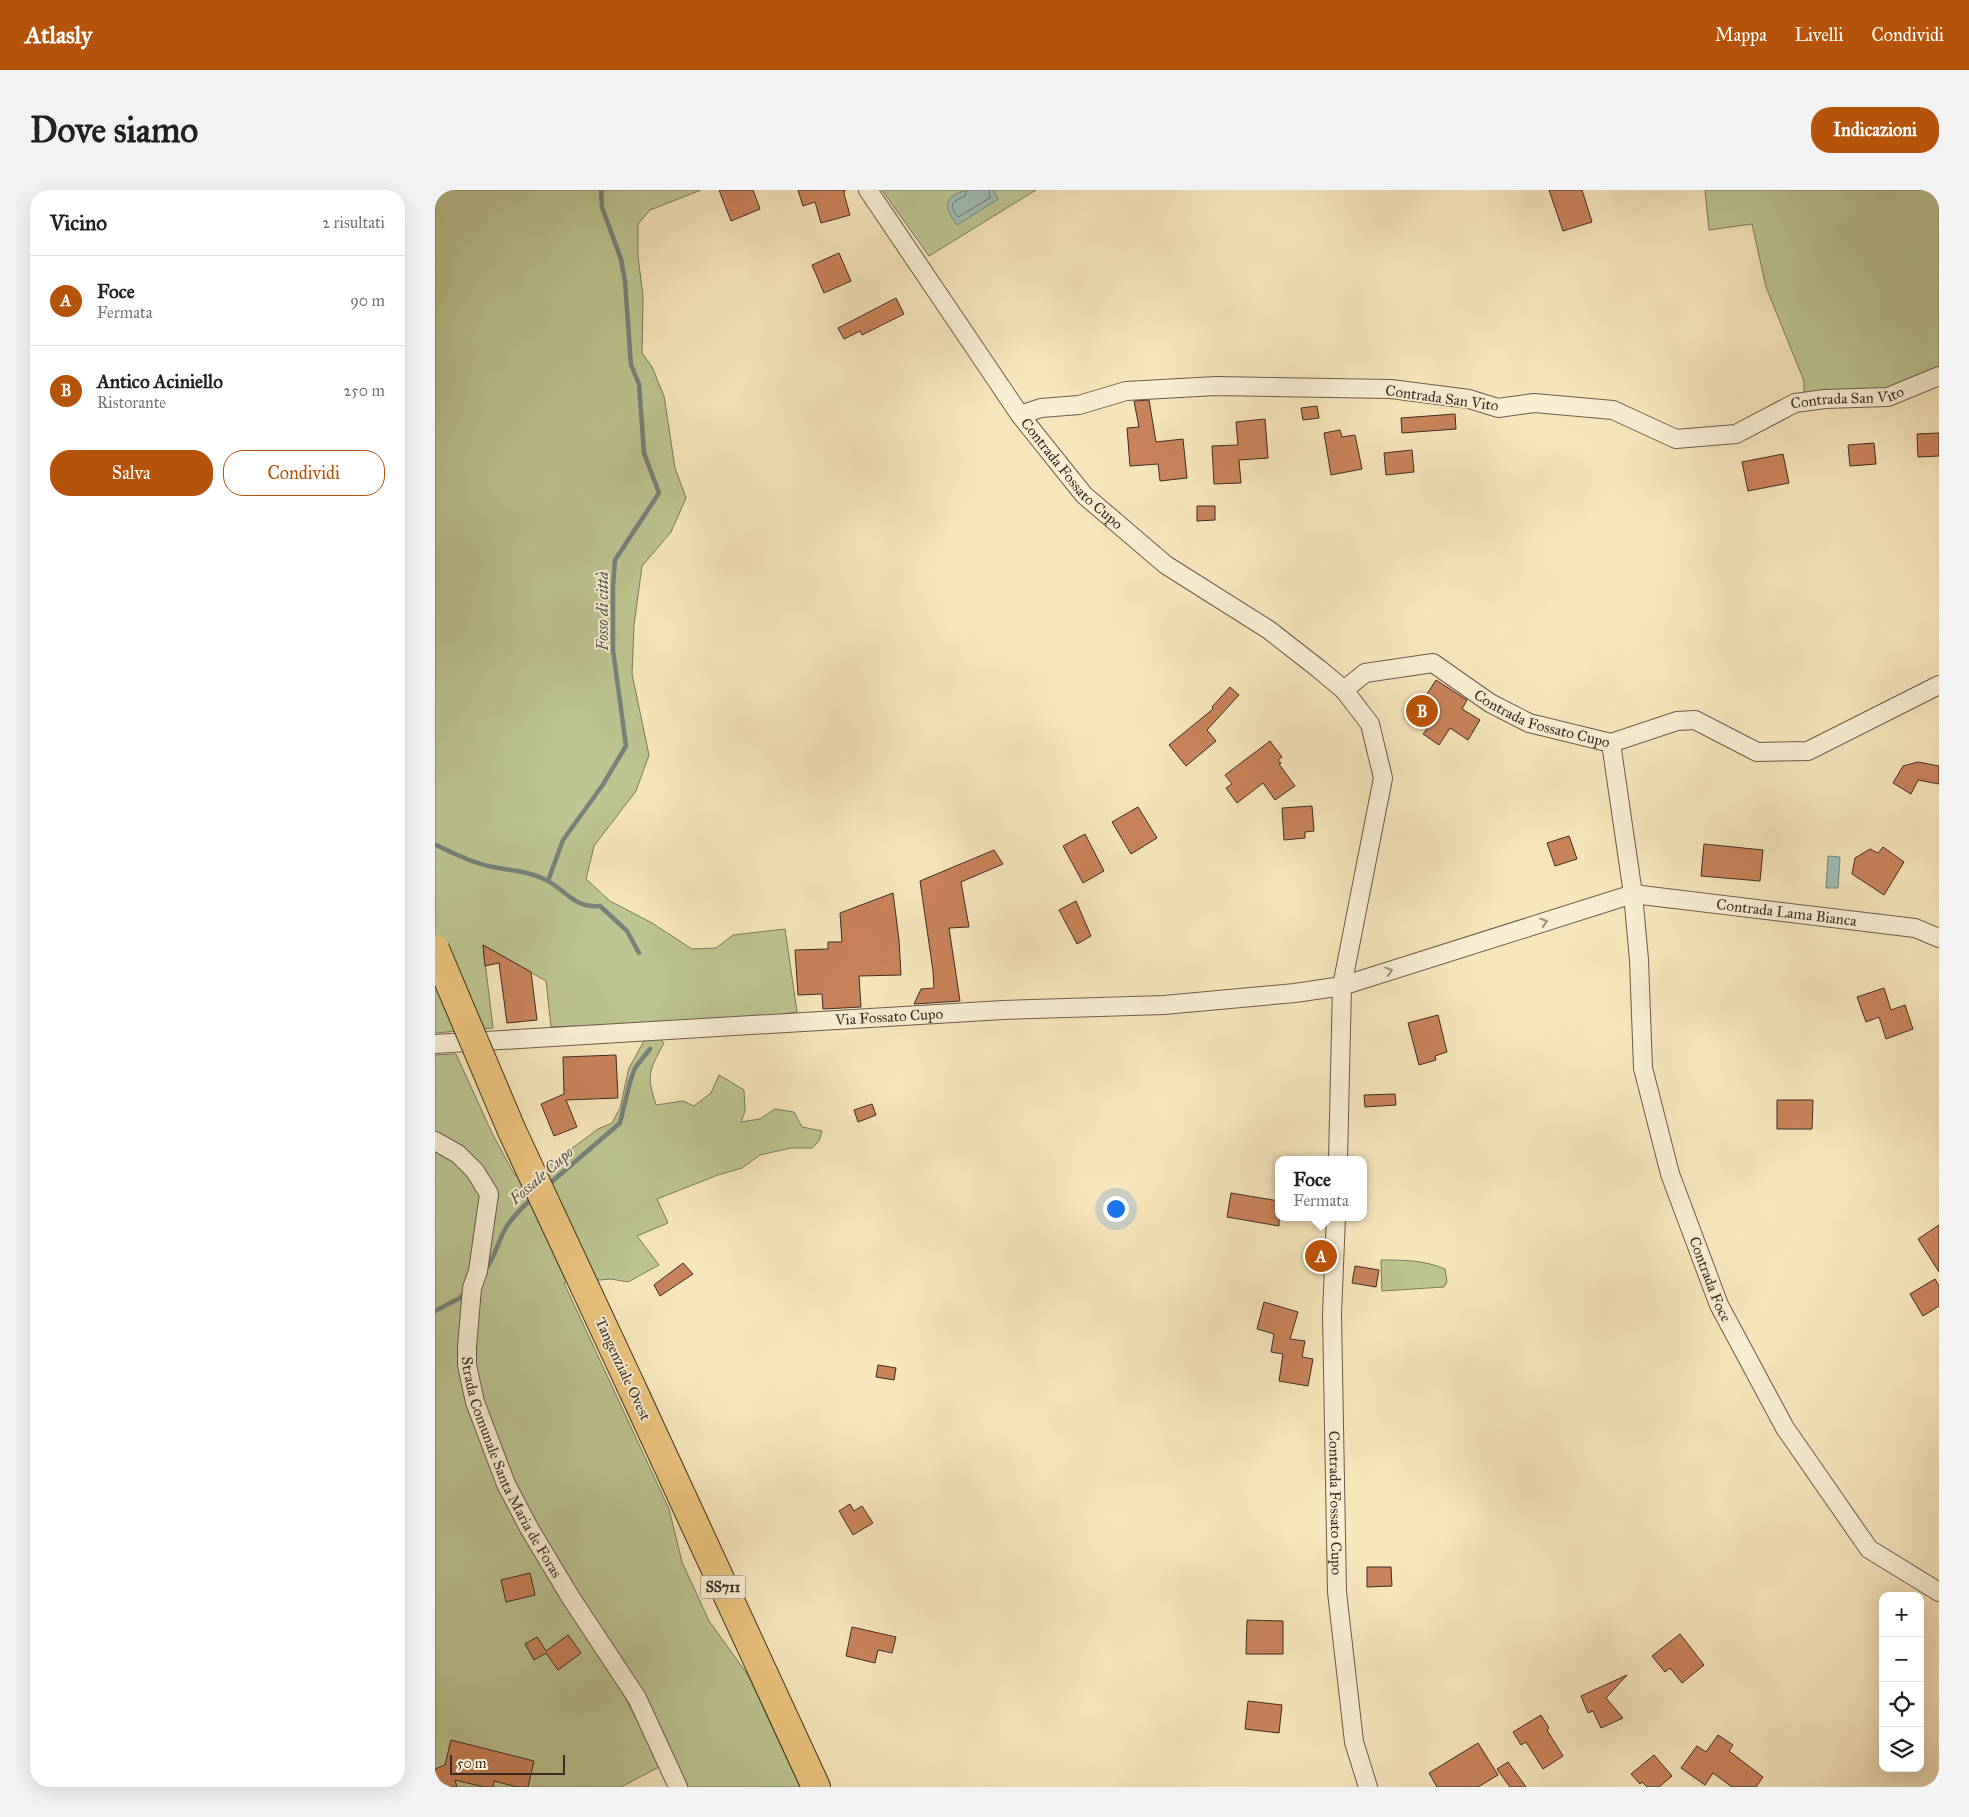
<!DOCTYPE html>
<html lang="it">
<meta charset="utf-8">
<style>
body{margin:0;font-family:"IM FELL Great Primer",serif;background:#f2f2f2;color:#202124}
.controls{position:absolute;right:15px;bottom:15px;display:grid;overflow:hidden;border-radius:10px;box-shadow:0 5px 20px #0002}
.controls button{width:45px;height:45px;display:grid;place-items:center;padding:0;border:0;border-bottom:1px solid #e0e0e0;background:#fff;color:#202124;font:25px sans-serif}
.scale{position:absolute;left:15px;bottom:12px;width:115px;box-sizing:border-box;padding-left:5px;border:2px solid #3b2b24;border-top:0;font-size:14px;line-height:18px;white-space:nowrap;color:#3b2b24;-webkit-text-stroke:4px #faefd3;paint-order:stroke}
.you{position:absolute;left:680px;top:1018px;width:18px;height:18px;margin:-12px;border:4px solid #fff;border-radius:50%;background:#1a73e8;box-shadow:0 0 0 8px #1a73e833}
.badge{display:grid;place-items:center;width:32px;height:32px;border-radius:50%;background:#b45309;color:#fff;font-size:16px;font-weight:700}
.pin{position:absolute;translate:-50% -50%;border:2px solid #fff;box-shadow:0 1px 5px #0006}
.popup{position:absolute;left:840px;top:966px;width:92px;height:65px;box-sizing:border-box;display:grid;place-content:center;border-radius:10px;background:#fff;filter:drop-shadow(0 1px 4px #0005);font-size:16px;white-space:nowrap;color:#757577}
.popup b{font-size:19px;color:#202124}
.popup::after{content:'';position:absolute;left:50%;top:100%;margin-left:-10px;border:10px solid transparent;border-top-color:#fff}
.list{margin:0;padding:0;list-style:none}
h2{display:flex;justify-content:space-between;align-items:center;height:65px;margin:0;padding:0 20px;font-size:21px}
h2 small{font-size:16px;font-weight:400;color:#757577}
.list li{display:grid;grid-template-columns:32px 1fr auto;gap:15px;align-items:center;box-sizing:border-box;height:90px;padding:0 20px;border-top:1px solid #e0e0e0}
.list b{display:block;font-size:19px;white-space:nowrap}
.list p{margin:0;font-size:16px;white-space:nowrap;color:#757577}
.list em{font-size:16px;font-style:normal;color:#757577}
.actions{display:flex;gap:10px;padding:15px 20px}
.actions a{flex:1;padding:11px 0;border:1px solid #b45309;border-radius:20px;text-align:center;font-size:18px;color:#b45309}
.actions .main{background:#b45309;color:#fff}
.icon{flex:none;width:28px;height:28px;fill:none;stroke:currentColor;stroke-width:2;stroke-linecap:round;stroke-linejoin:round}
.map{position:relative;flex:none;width:1504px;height:1597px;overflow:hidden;border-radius:20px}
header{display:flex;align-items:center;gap:30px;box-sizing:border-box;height:70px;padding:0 25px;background:#b45309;color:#fff}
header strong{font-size:24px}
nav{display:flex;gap:28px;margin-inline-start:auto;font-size:18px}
.intro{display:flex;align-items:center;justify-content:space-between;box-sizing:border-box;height:120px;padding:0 30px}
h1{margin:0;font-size:35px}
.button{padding:12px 22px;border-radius:20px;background:#b45309;color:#fff;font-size:18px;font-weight:700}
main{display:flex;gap:30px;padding:0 30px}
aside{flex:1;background:#fff;border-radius:20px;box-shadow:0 5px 20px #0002}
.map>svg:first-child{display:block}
</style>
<header>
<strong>Atlasly</strong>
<nav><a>Mappa</a><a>Livelli</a><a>Condividi</a></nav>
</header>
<div class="intro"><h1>Dove siamo</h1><a class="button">Indicazioni</a></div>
<main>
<aside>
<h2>Vicino<small>2 risultati</small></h2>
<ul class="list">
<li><span class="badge">A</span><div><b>Foce</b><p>Fermata</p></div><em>90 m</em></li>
<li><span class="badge">B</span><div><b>Antico Aciniello</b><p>Ristorante</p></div><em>250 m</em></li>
</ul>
<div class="actions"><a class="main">Salva</a><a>Condividi</a></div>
</aside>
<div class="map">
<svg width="1504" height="1597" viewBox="0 0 1504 1597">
<rect width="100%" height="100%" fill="#f8e6bb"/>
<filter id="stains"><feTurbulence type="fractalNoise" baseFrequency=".004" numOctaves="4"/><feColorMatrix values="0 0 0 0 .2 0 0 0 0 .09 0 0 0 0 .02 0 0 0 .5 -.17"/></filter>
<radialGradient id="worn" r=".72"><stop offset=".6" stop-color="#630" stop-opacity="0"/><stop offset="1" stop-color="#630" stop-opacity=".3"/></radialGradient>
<path fill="#bdc590" stroke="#7c785a" d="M0,0H266L215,20L203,34V67L208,106L207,163L217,177L229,206L240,278L251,308L236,342L207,376L199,435L197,484L214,565L201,601L159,656L151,689L175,711L217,733L257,759L281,758L298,745L350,739L362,822L311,829L116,837L111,791L48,755L58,838L0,843Z
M447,0H601L494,66Z
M1270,0H1504V180L1458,200L1369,203V191L1331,97L1317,34L1274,40Z
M223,847L229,853C214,881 211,884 221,915L248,911L259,916L276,903L284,885L309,900L310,921L306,932L325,929L340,919L359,922L367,937L387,941L384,951L377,958H356L325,965L307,978L283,985L222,1009L233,1033L202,1046L224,1075L193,1092L176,1089L129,1093L234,1319L247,1372L274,1431L313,1485L365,1597H250L212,1512L131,1389L92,1322L66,1270L40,1181L38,1150L39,1122L30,1127L26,1145L27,1190L52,1259L85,1335L98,1359L160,1455L184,1496L226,1576L186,1597H0V865L21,864L56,941L79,984L93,991L163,939L177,933L185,918L194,878L209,851Z
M946,1070C968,1070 989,1070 1010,1079L1012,1092L1009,1097L947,1101Z"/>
<path fill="#9ebeb5" stroke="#76837b" d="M531,0H558L563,9L522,35C516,26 506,13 519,5C522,3 527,2 531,0Z
M1393,666L1405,667L1403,698H1391Z"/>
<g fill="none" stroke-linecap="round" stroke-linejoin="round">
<path stroke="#6c746c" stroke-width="1" d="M532,0L530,6C518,12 512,13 523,27L555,8L554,0"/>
<path stroke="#76837b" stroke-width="4.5" d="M1,655C20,664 38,673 58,677C77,681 94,681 111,690C131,700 138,718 165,716L192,741L204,763
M113,691L128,650L167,596L191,556L178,460V396L180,370L224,303L209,263L204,194L196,175L190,91L186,69L167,17L166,0
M113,995L185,933L195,892L200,878L215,859
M49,1081C59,1070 62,1055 69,1041C77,1027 86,1018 98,1008
M0,1121L25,1108L30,1102"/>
</g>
<path fill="#ca845b" stroke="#3b2b24" d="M284,0H318L325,19L296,31Z
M363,0H410L409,4L415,25L386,33L380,12L368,16Z
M1114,0H1147L1157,32L1128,41Z
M404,63L416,91L389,103L377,75Z
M461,108L469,124L427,145L425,141L409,149L403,138Z
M714,210L721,252L748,249L752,288L725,291L723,274L695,276L692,238L704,237L699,211Z
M882,216L884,228L868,230L866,218Z
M1020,224L1021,239L967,243L966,228Z
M830,229L833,268L804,270L806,293L779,294L777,256L803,255L801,232Z
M905,240L907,247L920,245L927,279L896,285L889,243Z
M1504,243V266L1483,267L1482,244Z
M1439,253L1441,274L1415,276L1413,255Z
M977,260L979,282L951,285L949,263Z
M1348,264L1354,293L1313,301L1307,272Z
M762,316H780V330L762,331Z
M1001,490L1032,510L1027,519L1045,530L1033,550L1015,538L1004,555L988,544L992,539L976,529Z
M795,497L804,505L772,540L781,551L751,576L734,555L778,519L777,517Z
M835,551L847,567L843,570L846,573L844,574L860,596L840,610L828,593L802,613L791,598L797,594L790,585Z
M1483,572L1504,576V594L1483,590L1476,604L1458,593L1468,576Z
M877,616L879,641L870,642V648L849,650L847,618Z
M703,617L722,648L696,664L677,632Z
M650,644L669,681L648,693L628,656Z
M1134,646L1142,669L1120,676L1112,653Z
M1269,654L1328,660L1325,691L1266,686Z
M1448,657L1469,672L1449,705L1417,684L1420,668L1435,659L1443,663Z
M559,660L568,674L526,692L534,737L514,738L525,811L479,814L486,799L499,798L498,781L485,691Z
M458,703L464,750L466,785L424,786L426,817L388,819L387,804L363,805L360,760L393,759V752H407L405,723Z
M641,711L656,746L642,754L624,720Z
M48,755L96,782L102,830L72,833L64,773L50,776Z
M1449,798L1456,820L1470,815L1478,839L1451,849L1444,827L1431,832L1422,807Z
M1003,825L1012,862L1000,866L1001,870L984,875L973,833Z
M181,865L183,908L131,910L142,937L119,946L106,914L129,904L128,867Z
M960,904L961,915L930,917L929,905Z
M1342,910H1378L1377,939H1342Z
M437,914L441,925L423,932L419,920Z
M796,1003L844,1011V1036L792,1027Z
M1504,1035V1082L1483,1049Z
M248,1073L258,1084L225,1106L219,1095Z
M920,1076L944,1080L941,1097L917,1093Z
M1500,1089L1504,1096V1116L1488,1126L1475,1104Z
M829,1112L863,1122L855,1149L870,1151L867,1167L878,1169L873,1196L844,1191L848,1164L836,1162L839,1144L822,1139Z
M443,1175L461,1178L459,1190L441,1187Z
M415,1314L419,1321L427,1316L438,1333L418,1345L404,1321Z
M932,1377H956L957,1396L932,1397Z
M95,1383L100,1405L71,1412L66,1390Z
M812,1430L848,1431V1464H811Z
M417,1437L461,1447L457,1463L443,1460L440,1473L411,1466Z
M1245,1444L1269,1475L1247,1493L1235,1478L1230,1482L1217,1466Z
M133,1445L146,1463L123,1480L111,1463L99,1470L90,1454L102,1447L111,1461Z
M1192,1485L1171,1508L1188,1528L1166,1538L1158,1521L1153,1523L1146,1506Z
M813,1511L847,1515L844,1543L810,1539Z
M1106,1525L1114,1538L1112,1540L1128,1566L1108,1579L1091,1552L1086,1555L1078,1542Z
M1283,1545L1298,1555L1294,1561L1328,1587L1321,1597H1297L1278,1583L1270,1595L1246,1578L1262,1556L1271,1562Z
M16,1550L99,1571L93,1597H82L59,1591L58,1597H49L20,1590L22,1597H0V1579L10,1575Z
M1043,1553L1063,1585L1043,1597H1002L994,1583Z
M1219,1565L1237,1586L1224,1597H1212L1207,1592L1205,1594L1196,1584Z
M1073,1572L1091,1597H1075L1062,1579Z"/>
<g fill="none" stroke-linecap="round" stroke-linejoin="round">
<g stroke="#6a5a4a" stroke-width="20">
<g id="street">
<path id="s1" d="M433,0L585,225L649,305L731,375L834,440L884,479L909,500L935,534L948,588L907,796L903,970"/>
<path id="s2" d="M585,225L606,218L644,215L691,201L781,196L956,199L1034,209L1063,218L1099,213L1178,220L1241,249L1301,244L1360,213L1390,209L1453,207L1504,186"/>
<path id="s3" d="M909,500L930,483L998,473L1055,513L1094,533L1176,553L1242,531L1260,530L1322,562L1373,561L1504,495"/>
<path id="s4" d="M1176,553L1198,704L1204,770L1208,878L1235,984L1284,1115L1350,1238L1434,1359L1504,1402"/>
<path id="s5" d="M0,854L568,820L729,815L860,803L907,796L1198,704L1480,738L1504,748"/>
<path id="s6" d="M0,951L23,964L40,981L54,1004L43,1081L37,1098L32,1157V1175L40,1212L71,1294L94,1338L136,1408L202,1508L243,1597"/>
<path id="s7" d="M901,1027L897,1124L902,1402L919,1552L933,1597"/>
</g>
</g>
<g stroke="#3b2b24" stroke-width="30">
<path id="primary" d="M196,1196L381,1597"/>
</g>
<use href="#street" stroke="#faefd3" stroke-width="18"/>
<use href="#primary" stroke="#ecc37e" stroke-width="28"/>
<g stroke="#3b2b24" stroke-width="30" stroke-linecap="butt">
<path id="primary-bridge" d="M0,759L77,941L196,1196"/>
</g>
<use href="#primary-bridge" stroke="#ecc37e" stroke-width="28"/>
</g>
<defs><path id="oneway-chevron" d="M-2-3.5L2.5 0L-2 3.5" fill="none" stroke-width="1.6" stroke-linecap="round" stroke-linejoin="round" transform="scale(1.25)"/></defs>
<g stroke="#9a8d7c">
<use href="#oneway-chevron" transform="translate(1109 732) rotate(-18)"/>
<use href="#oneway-chevron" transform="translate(954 781) rotate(-18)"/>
</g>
<g text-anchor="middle" stroke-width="4" stroke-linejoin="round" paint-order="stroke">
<rect fill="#faefd3" stroke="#746658" stroke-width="1" x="265.5" y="1385.5" width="45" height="23" rx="4"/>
<g font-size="14" font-weight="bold" fill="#3b2b24">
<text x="288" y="1402">SS711</text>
</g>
<g font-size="15" fill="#3b2b24" stroke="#faefd3">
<text transform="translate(1007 208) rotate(8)" y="5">Contrada San Vito</text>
<text dy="5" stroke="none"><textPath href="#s2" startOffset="848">Contrada San Vito</textPath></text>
<text dy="5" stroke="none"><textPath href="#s1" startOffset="350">Contrada Fossato Cupo</textPath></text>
<text dy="5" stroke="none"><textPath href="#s3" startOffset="220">Contrada Fossato Cupo</textPath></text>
<text dy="5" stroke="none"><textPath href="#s5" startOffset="1369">Contrada Lama Bianca</textPath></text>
<text dy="5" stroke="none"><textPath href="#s5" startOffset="455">Via Fossato Cupo</textPath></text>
<text dy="5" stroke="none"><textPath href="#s4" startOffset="549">Contrada Foce</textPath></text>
<text transform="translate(188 1179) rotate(65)" y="5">Tangenziale Ovest</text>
<text dy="5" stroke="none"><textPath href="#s6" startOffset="362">Strada Comunale Santa Maria de Foras</textPath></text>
<text dy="5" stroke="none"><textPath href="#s7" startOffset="286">Contrada Fossato Cupo</textPath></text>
</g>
<g font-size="16" font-style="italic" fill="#545048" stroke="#faefd3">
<text transform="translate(167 421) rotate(-90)" y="6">Fosso di città</text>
<text transform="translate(106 985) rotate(-41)" y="6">Fossale Cupo</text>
</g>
</g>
<rect width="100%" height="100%" filter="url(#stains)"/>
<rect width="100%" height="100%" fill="url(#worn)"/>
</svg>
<div class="controls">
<button>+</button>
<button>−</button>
<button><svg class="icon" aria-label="locate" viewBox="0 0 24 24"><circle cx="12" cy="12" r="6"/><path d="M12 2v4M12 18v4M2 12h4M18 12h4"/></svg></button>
<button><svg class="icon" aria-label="layers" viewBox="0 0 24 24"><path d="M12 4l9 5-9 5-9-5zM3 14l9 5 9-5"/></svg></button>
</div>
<div class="scale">50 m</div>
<div class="you"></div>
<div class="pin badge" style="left:886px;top:1066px">A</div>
<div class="popup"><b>Foce</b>Fermata</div>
<div class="pin badge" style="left:987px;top:521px">B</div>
</div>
</main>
